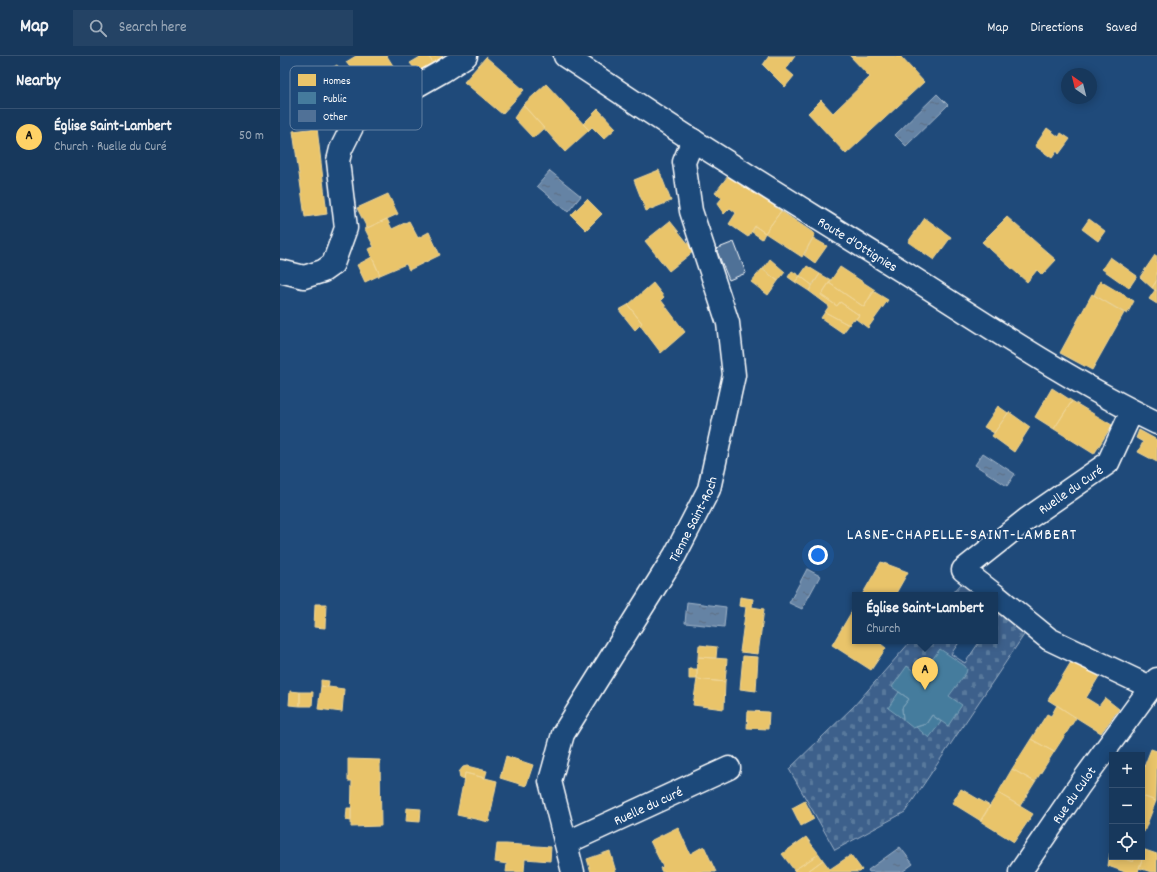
<!DOCTYPE html>
<meta charset="utf-8">
<style>
body{margin:0;font-family:Dekko,sans-serif;background:#244365;color:#f1f3f6}
.controls{position:absolute;right:12px;bottom:12px;display:grid;overflow:hidden;border-radius:0px;box-shadow:0 2px 10px #0003}
.controls button{width:36px;height:36px;display:grid;place-items:center;padding:0;border:0;border-bottom:1px solid #365272;background:#17385c;color:#f1f3f6;font:20px sans-serif}
.compass{position:absolute;left:781px;top:12px;width:36px;height:36px;border-radius:50%;background:#17385c;box-shadow:0 2px 10px #0003;rotate:325deg}
.you{position:absolute;left:538px;top:499px;width:14px;height:14px;margin:-10px;border:3px solid #fff;border-radius:50%;background:#1a73e8;box-shadow:0 0 0 6px #1a73e833}
.badge{display:grid;place-items:center;width:26px;height:26px;border-radius:50%;background:#ffd166;color:#111;font-size:13px;font-weight:700}
.pin{position:absolute;translate:-50% -33px;filter:drop-shadow(0 1px 2px #0008)}
.pin::after{content:'';position:absolute;top:21px;width:14px;height:12px;background:inherit;clip-path:polygon(0 0,100% 0,50% 100%)}
.popup{position:absolute;left:572px;top:536px;width:146px;height:52px;box-sizing:border-box;display:grid;place-content:center;border-radius:0px;background:#17385c;filter:drop-shadow(0 1px 3px #0005);font-size:13px;white-space:nowrap;color:#9eacbb}
.popup b{font-size:15px;color:#f1f3f6}
.popup::after{content:'';position:absolute;left:50%;top:100%;margin-left:-8px;border:8px solid transparent;border-top-color:#17385c}
.list{margin:0;padding:0;list-style:none}
h2{display:flex;justify-content:space-between;align-items:center;height:52px;margin:0;padding:0 16px;font-size:17px}
h2 small{font-size:13px;font-weight:400;color:#9eacbb}
.list li{display:grid;grid-template-columns:26px 1fr auto;gap:12px;align-items:center;box-sizing:border-box;height:56px;padding:0 16px;border-top:1px solid #365272}
.list b{display:block;font-size:15px;white-space:nowrap}
.list p{margin:0;font-size:13px;white-space:nowrap;color:#9eacbb}
.list em{font-size:13px;font-style:normal;color:#9eacbb}
.icon{flex:none;width:22px;height:22px;fill:none;stroke:currentColor;stroke-width:2;stroke-linecap:round;stroke-linejoin:round}
.map{position:relative;flex:none;width:877px;height:816px;overflow:hidden}
header{display:flex;align-items:center;gap:24px;box-sizing:border-box;height:56px;padding:0 20px;background:#17385c;border-bottom:1px solid #365272}
header strong{font-size:19px}
nav{display:flex;gap:22px;margin-inline-start:auto;font-size:14px}
.search{width:280px;height:36px;background:#244365;display:flex;align-items:center;gap:10px;box-sizing:border-box;padding:0 14px;border-radius:0px;color:#9eacbb;font-size:15px}
main{display:flex}
aside{flex:1;background:#17385c}
.map>svg:first-child{display:block}
</style>
<header>
<strong>Map</strong>
<div class="search"><svg class="icon" aria-label="search" viewBox="0 0 24 24"><circle cx="10" cy="10" r="6"/><path d="M15 15l6 6"/></svg>Search here</div>
<nav><a>Map</a><a>Directions</a><a>Saved</a></nav>
</header>
<main>
<aside>
<h2>Nearby<small></small></h2>
<ul class="list">
<li><span class="badge">A</span><div><b>Église Saint-Lambert</b><p>Church · Ruelle du Curé</p></div><em>50 m</em></li>
</ul>
</aside>
<div class="map">
<svg width="877" height="816" viewBox="0 0 877 816">
<defs>
<pattern id="cemetery-stones" width="16" height="16" patternUnits="userSpaceOnUse"><rect width="16" height="16" fill="#3c618b"/><path d="M2 7V4a2 2 0 0 1 4 0v3zM10 15v-3a2 2 0 0 1 4 0v3z" fill="#59799c"/></pattern>
<pattern id="water-ripples" width="26" height="14" patternUnits="userSpaceOnUse"><rect width="26" height="14" fill="#6583a4"/><path d="M2 4q2-2 4 0t4 0M15 11q2-2 4 0t4 0" fill="none" stroke="#5b6d81"/></pattern>
</defs>
<rect width="100%" height="100%" fill="#1f4a7a"/>
<filter id="ink" filterUnits="userSpaceOnUse"><feTurbulence type="fractalNoise" baseFrequency=".025" numOctaves="2"/><feDisplacementMap in="SourceGraphic" scale="8" xChannelSelector="R" yChannelSelector="G"/><feConvolveMatrix kernelMatrix="1 2 1 2 8 2 1 2 1" color-interpolation-filters="sRGB"/></filter>
<g filter="url(#ink)">
<path fill="url(#cemetery-stones)" stroke="#9eb0c5" d="M682,527L697,539H671Z
M722,554L748,573L625,756L555,794L509,713L574,650L631,585H680L671,598L685,607L700,585H715V564Z"/>
<path fill="url(#water-ripples)" stroke="#a3b5c8" d="M657,38L668,49L626,90L615,79Z
M270,115L301,140L288,156L257,130Z
M703,397L735,418L727,430L695,409Z
M527,513L540,520L522,553L509,547Z
M407,546L446,551L444,571L405,567Z
M620,791L633,808L622,816H589L588,814Z"/>
<path fill="#e9c46a" stroke="#f0d697" d="M76,0H107L122,24L92,40L66,6Z
M142,0H148L157,12L141,21L130,7Z
M148,0H172L157,12Z
M489,0H515L506,13L514,20L505,31L483,9Z
M570,0H620L644,26L566,98L528,57L541,44L553,57L590,21Z
M206,1L244,34L222,58L184,26Z
M57,9L83,43L42,66L20,31Z
M266,28L309,74L285,96L243,49Z
M243,49L264,72L253,82L234,62Z
M318,53L336,72L324,83L312,71L309,74L303,68Z
M37,72L47,158L25,161L13,75Z
M767,72L779,81L781,77L790,83L779,98L777,95L772,102L755,90Z
M379,114L391,145L366,155L354,124Z
M448,120L465,130L501,155L485,177L475,170L468,181L449,168L456,157L450,152L444,158L437,148L442,142L435,137Z
M108,138L118,158L87,172L77,152Z
M307,143L322,158L306,174L291,159Z
M501,155L535,178L522,201L485,177Z
M727,161L776,204L762,219L757,214L747,226L702,186Z
M645,162L671,181L654,204L628,186Z
M107,163L112,173L129,165L138,182L149,176L160,199L129,214L126,208L100,219L88,193L94,191L85,173Z
M809,163L825,175L818,185L802,173Z
M390,165L414,195L389,215L365,185Z
M475,170L485,177L482,183L472,176Z
M533,182L547,190L535,207L524,199Z
M875,199L877,200V224L872,232L860,221Z
M92,201L100,219L85,226L77,209Z
M830,201L857,220L849,232L822,213Z
M490,203L505,216L498,225L483,213Z
M527,210L540,218L532,229L520,220Z
M560,211L595,234L584,251L549,227Z
M482,213L498,225L488,239L471,226Z
M512,215L520,220L515,226L508,221Z
M540,218L551,224L541,239L557,250L560,246L579,259L576,263L572,264L569,269L545,256L549,250L529,235Z
M520,220L532,229L529,235L515,226Z
M877,224V235L872,232Z
M820,225L854,245L847,258L814,239Z
M373,227L384,241L381,244L405,276L381,297L360,269L362,267L348,249Z
M549,227L584,251L593,235L608,244L588,272L576,263L579,259L560,246L557,250L541,239Z
M875,234L877,235V248L869,243Z
M812,238L844,257L812,314L780,297Z
M348,249L362,267L355,274L339,254Z
M545,256L569,269L563,277L541,262Z
M772,332L792,345L774,373L755,361Z
M792,345L832,369L814,398L774,373Z
M718,350L728,357L714,377L704,371Z
M729,356L750,371L734,396L712,380Z
M859,374L877,384V406L858,396L863,386L856,382Z
M601,506L628,516L615,539H582Z
M460,541L473,543L472,551L484,553L478,598L460,596L466,551L459,550Z
M35,548H46L45,572L34,571Z
M575,550V585H597L606,592L591,614L552,589Z
M419,589L437,591L436,602L418,601Z
M463,600L478,601L476,635L460,633Z
M418,601L447,603L445,626L417,623Z
M794,601L821,617L806,642L819,650L825,642L839,653L821,677L768,644Z
M409,613H417V623H409Z
M417,623L445,626L444,653L413,649Z
M41,624L49,625L48,631L41,630Z
M41,630L64,633L62,656L38,653Z
M10,635L20,636V650L9,649Z
M20,636H33L32,650H20Z
M777,649L796,662L774,696L751,683L767,658L771,660Z
M468,655L489,656L488,673L467,672Z
M751,683L774,696L755,726L732,713Z
M871,693L877,695L876,745L862,740V716Z
M226,700L253,709L246,730L220,722Z
M68,703L100,704L101,770L71,771L72,725H68Z
M187,710L207,715L205,722L185,717L184,724L180,722L179,716L183,711Z
M732,713L755,726L740,750L718,737Z
M185,717L217,725L209,766L177,759Z
M681,733L710,750L701,765L672,747Z
M718,737L753,758L734,786L700,765Z
M862,740L876,745L864,776H862Z
M525,745L534,763L521,770L512,752Z
M67,752H71V765L66,764Z
M127,752L141,753L140,766L126,765Z
M398,771L410,798L424,790L436,816H382L380,812L383,811L370,785Z
M526,781L539,798L514,814L502,798Z
M217,788H226L271,791L270,805L245,803L244,816H226L227,808L215,806Z
M862,793L865,794L858,816H845L828,810L830,797L832,798V801H840L853,806L855,801H862Z
M865,794L877,798V816H871L859,812Z
M330,795L336,816H311L307,803Z
M539,798L543,804L528,815V816H515L514,814Z
M571,799L582,814L580,816H552L550,813Z
M840,801H855L853,806Z
M543,804L552,816H528V815Z"/>
<path fill="#457b9d" stroke="#7da3ba" d="M660,593L685,610L687,613L686,617L669,640L682,649L668,670L652,659L646,668L633,672L623,664L622,652L629,643L612,631L627,610L640,620Z
M619,636L629,643L622,652L623,663L608,652Z
M652,659L661,666L649,682L636,671L646,668Z"/>
<path fill="#507197" stroke="#fff" d="M454,186L466,217L449,224L436,193Z"/>
<g fill="none" stroke-linecap="round" stroke-linejoin="round">
<g stroke="#fff" stroke-width="25">
<g id="street">
<path id="s1" d="M285,0C328,28 370,57 414,85C486,131 560,176 633,222C713,273 792,326 877,367"/>
<path d="M0,215L24,221L43,215L53,208L66,172L58,105L61,93L74,67L103,49L163,15L186,0"/>
<path id="s2" d="M715,539L683,514L747,463L828,407L852,355"/>
<path d="M715,539L769,583L870,631"/>
<path id="s3" d="M286,787L449,712"/>
<path id="s4" d="M293,816L270,725L283,678L395,499L429,433L454,319L448,267L411,155L404,106L413,84"/>
<path id="s5" d="M740,816L799,730L877,623"/>
</g>
</g>
<use href="#street" stroke="#1f4a7a" stroke-width="22"/>
</g>
</g>
<g text-anchor="middle" stroke-width="4" stroke-linejoin="round" paint-order="stroke">
<g font-size="14" fill="#fff" stroke="#1f4a7a">
<text dy="5" stroke="none"><textPath href="#s1" startOffset="348">Route d'Ottignies</textPath></text>
<text dy="5" stroke="none"><textPath href="#s2" startOffset="175">Ruelle du Curé</textPath></text>
<text dy="5" stroke="none"><textPath href="#s4" startOffset="394">Tienne Saint-Roch</textPath></text>
<text dy="5" stroke="none"><textPath href="#s5" startOffset="94">Rue du Culot</textPath></text>
<text dy="5" stroke="none"><textPath href="#s3" startOffset="90">Ruelle du curé</textPath></text>
</g>
<g font-size="16" letter-spacing="1" fill="#fff" stroke="#1f4a7a">
<text x="682" y="483">LASNE-CHAPELLE-SAINT-LAMBERT</text>
</g>
</g>
<rect x="10" y="10" width="132" height="64" rx="6" fill="#1f4a7a" stroke="#6280a2" stroke-width="1"/>
<rect x="18" y="18" width="18" height="12" fill="#e9c46a"/>
<rect x="18" y="36" width="18" height="12" fill="#457b9d"/>
<rect x="18" y="54" width="18" height="12" fill="#507197"/>
<g font-size="11" fill="#fff">
<text x="43" y="28">Homes</text>
<text x="43" y="46">Public</text>
<text x="43" y="64">Other</text>
</g>
</svg>
<div class="controls">
<button>+</button>
<button>−</button>
<button><svg class="icon" aria-label="locate" viewBox="0 0 24 24"><circle cx="12" cy="12" r="6"/><path d="M12 2v4M12 18v4M2 12h4M18 12h4"/></svg></button>
</div>
<svg class="compass" viewBox="-18 -18 36 36"><path d="M0-13l5 13h-10z" fill="#e53935"/><path d="M0 13l5-13h-10z" fill="#9eacbb"/></svg>
<div class="you"></div>
<div class="pin badge" style="left:645px;top:634px">A</div>
<div class="popup"><b>Église Saint-Lambert</b>Church</div>
</div>
</main>
